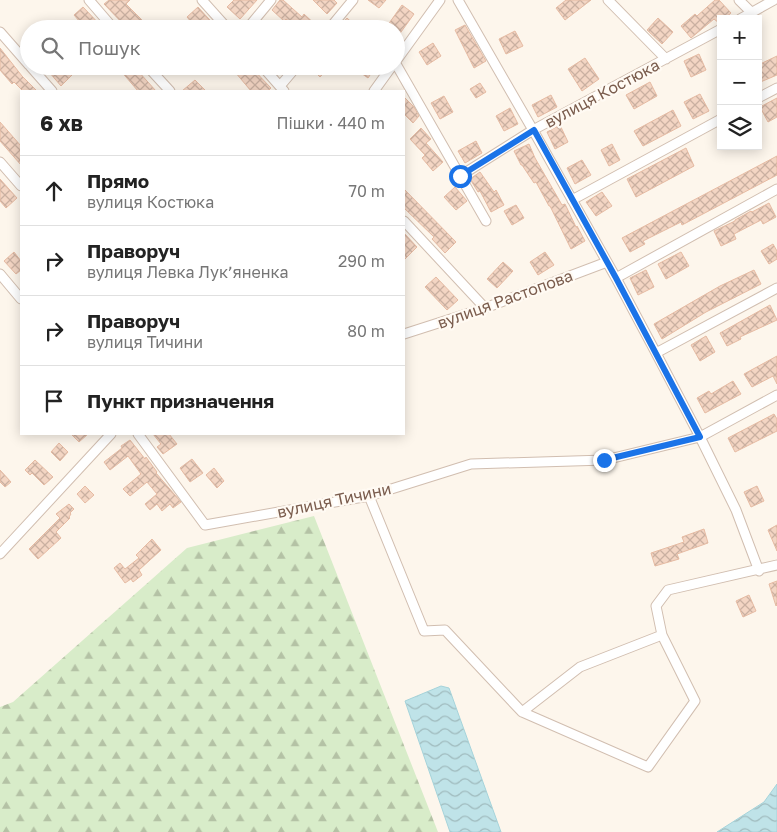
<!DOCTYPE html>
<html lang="uk">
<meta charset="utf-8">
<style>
body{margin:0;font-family:"Golos Text",sans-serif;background:#f6f6f6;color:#222}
.controls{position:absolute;right:15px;top:15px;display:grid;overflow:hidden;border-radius:0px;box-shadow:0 2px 12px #0003}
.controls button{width:45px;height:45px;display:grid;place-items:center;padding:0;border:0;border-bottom:1px solid #e0e0e0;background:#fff;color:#222;font:25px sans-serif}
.stop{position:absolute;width:15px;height:15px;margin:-11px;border:4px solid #1a73e8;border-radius:50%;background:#fff}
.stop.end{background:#1a73e8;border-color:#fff;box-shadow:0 1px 5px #0008}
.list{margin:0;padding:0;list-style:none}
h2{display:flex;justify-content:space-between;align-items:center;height:65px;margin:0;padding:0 20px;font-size:21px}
h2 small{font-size:16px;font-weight:400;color:#767676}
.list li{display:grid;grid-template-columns:32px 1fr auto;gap:15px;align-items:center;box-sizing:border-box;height:70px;padding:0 20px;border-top:1px solid #e0e0e0}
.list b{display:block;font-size:19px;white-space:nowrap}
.list p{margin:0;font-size:16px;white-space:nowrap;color:#767676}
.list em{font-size:16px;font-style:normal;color:#767676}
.icon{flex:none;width:28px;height:28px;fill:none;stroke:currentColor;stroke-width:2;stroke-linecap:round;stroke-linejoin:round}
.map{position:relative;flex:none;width:777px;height:832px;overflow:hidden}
.search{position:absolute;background:#fff;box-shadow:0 2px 12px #0003;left:20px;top:20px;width:385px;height:55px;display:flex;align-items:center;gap:12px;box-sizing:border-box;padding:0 18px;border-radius:28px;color:#767676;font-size:19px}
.panel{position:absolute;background:#fff;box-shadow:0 2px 12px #0003;left:20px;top:90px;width:385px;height:345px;border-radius:0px}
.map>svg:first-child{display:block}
</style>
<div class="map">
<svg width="777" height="832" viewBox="0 0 777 832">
<defs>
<pattern id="forest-firs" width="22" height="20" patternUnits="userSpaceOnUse" patternTransform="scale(1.25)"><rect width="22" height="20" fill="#d8ecc9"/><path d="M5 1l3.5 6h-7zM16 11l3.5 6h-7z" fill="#b4c2a5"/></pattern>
<pattern id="water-waves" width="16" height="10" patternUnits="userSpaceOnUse" patternTransform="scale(1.25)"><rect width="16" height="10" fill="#bfe3e8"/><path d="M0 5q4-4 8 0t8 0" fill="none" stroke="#a0bbbe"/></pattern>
<pattern id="building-cross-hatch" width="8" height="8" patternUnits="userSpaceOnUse" patternTransform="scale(1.25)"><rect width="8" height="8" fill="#f3d5c3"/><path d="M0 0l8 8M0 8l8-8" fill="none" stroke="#cab0a1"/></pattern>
</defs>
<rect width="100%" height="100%" fill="#fdf6ec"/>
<path fill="url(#forest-firs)" d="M314,516L438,832H0V707L13,702L187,548Z"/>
<path fill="url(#water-waves)" stroke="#a5d3da" d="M441,686L449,688L501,832H450L405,701Z
M777,784V832H717L764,802Z"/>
<path fill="url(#building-cross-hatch)" stroke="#e6bba3" d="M109,0H130L126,4L143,21L136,29H128L104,4Z
M234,0H257L240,19L227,7Z
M280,0H283L302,17L304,14L320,29H298L286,19L284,21L272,10Z
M313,0H334L337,3L327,14Z
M368,0H386L379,8Z
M566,0H591L565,20L556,8Z
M715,0H719L731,13L724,19H721L719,23L714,19L691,38L681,26L695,14L697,16Z
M402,5L414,14L396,39V29H385Z
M83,7L104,29H86L74,15Z
M198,7L218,29H197L187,17Z
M347,18L359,29H337Z
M658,18L673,32L662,44L647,30Z
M465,25L486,61L474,68L455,30Z
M515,31L523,46L506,54L499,39Z
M433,43L441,56L427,65L419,52Z
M0,48L22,76L37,91H23L14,82L12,84L0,70Z
M699,54L706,70L691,77L684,61Z
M777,56V75L758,83V65Z
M585,58L599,79L582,91L568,69Z
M44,66H67L74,73L61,86Z
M124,66H141L138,71L156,91H138L120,70Z
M230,66H250L271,88L268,91H251Z
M309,66H330L320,77Z
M351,66H376L368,78Z
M195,80L206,91H182Z
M650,82L657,96L634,109L626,95Z
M480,83L486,92L476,98L470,89Z
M700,94L709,111L693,119L684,102Z
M551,95L557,107L538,117L532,105Z
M444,96L453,112L440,119L431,103Z
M404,97L414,107L419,116L413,123L404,114Z
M777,98V117L768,122L760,107Z
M510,108L518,124L504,131L496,116Z
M673,110L681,126L643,146L634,131Z
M0,122L21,146V165L0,141Z
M560,125L568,142L555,149L547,132Z
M421,128L431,139L426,143L443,162L433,171L422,158L425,155L410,139Z
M476,141L482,153L465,163L458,151Z
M529,144L535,158L562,205L565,204L576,227L577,226L585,241L571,249L550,206H549L536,182L534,183L522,165H521L514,151Z
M612,144L620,160L609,166L601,150Z
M686,148L694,166L636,197L627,179Z
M777,156V175L682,225L681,222L643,241L645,244L630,252L622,238Z
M582,160L591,175L575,184L567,168Z
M480,172L494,192L496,190L504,205L491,212L480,191L478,192L470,179Z
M0,179L17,198L6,208L0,201Z
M455,187L467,201L456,210L444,197Z
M404,189L456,242L445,253L432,239L434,237L404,208Z
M602,192L612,206L596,216L586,202Z
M769,203L776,217L763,224L761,220L734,234L736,239L721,246L714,231L735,221V220L751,211L752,212Z
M516,205L524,218L512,225L504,211Z
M404,233L417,247L404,260Z
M773,244L777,251V259L769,264L761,251Z
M14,252L21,261V270L16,274L4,261Z
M545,252L554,265L538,275L530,262Z
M681,252L689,266L666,279L658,264Z
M503,262L513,271L497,288L487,279Z
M646,270L654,287L638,295L630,278Z
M754,270L761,284L706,312L662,339L654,324L720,286Z
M436,277L458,300L447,310L425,287Z
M770,305L777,320L740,337L741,339L727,346L720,333Z
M706,336L715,352L700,361L691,345Z
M777,356V384L773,376L752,387L744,374Z
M733,381L741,394L705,413L697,398L709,391L711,394Z
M774,414L777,419V431L735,452L728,438Z
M71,434H88L79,442Z
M153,434H169L177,444L163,454L157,447L161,444Z
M130,440L145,459L146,457L157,472L156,473L181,502L173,508L170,504L162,511L157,504L150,510L145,504L157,494L147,482L130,496L123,489L141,474L128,456L110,470L104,462L122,448L121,446Z
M59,443L68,452L60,461L51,452Z
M192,459L203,473L190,482L180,468Z
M35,460L53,477L44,485L32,473L30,475L25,470Z
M214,468L224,481L217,488L206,475Z
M0,470L11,482L5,487L0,482Z
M85,486L94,495L85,503L77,494Z
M757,486L764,501L751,507L744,492Z
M69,504L74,509L70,513L71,514L69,517L70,518L56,532L61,538L38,559L29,549L60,518L56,514Z
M777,525V551L768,530Z
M704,529L708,543L677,554L679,559L655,566L651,553L684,542L682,537Z
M152,539L161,550L139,570L142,575L133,582L131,579L125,583L114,568L120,563L125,569L139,558L136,555Z
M777,581V605L776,606L769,584Z
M749,595L756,611L743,617L736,601Z"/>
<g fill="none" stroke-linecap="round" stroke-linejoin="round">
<g stroke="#d1beb0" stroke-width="11">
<path id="minor" d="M89,0L114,29
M202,0L228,29
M458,0L533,130L616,278L656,353L700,437L736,510L759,571
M608,0L666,59
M739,0L751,12
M740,19L774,0
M247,29L271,0
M329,29L353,0
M0,32L29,65
M396,61L440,0
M396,64L486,221
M30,66L52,91
M147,66L170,91
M262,66L284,91
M280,86L297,66
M374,91L392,66
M758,98L777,88
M0,162L21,186
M460,176L533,130L721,29
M572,200L721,119
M404,221L485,308
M0,274L21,299
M616,278L777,189
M404,334L485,308L607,262
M656,353L777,288
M138,434L205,525L369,496L471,464L605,460L700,437L777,395
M369,496L424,631L445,630L522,712L580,667L662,635L656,606L668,590L777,565
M0,554L111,434
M522,712L648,767L695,701L662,635"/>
</g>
<use href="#minor" stroke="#fff" stroke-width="9"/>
</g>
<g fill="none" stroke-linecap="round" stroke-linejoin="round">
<path stroke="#1a73e8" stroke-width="6" d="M460,176L534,130L616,278L700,437L604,460"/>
</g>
<g text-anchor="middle" stroke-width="4.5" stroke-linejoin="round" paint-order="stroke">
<g font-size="16" fill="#7a5c4d" stroke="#fffaf3">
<text transform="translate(602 93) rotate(-28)" y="6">вулиця Костюка</text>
<text transform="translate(505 299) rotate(-20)" y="6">вулиця Растопова</text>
<text transform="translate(334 500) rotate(-12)" y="6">вулиця Тичини</text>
</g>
</g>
</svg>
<div class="controls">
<button>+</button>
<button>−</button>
<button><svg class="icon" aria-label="layers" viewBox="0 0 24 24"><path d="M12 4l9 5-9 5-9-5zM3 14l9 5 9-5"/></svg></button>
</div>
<div class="stop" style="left:460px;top:176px"></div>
<div class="stop end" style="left:604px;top:460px"></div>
<div class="search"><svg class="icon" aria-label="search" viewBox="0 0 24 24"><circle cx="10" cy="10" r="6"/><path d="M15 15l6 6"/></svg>Пошук</div>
<section class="panel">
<h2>6 хв<small>Пішки · 440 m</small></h2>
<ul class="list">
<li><svg class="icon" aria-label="ahead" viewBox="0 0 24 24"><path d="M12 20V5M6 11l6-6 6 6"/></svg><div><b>Прямо</b><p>вулиця Костюка</p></div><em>70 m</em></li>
<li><svg class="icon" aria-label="right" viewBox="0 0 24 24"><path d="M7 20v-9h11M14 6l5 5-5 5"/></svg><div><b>Праворуч</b><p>вулиця Левка Лукʼяненка</p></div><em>290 m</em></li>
<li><svg class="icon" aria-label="right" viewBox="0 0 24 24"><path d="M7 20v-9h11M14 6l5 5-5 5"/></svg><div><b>Праворуч</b><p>вулиця Тичини</p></div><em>80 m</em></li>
<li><svg class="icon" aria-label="arrive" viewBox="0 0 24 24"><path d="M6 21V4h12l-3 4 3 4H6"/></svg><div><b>Пункт призначення</b></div></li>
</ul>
</section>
</div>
